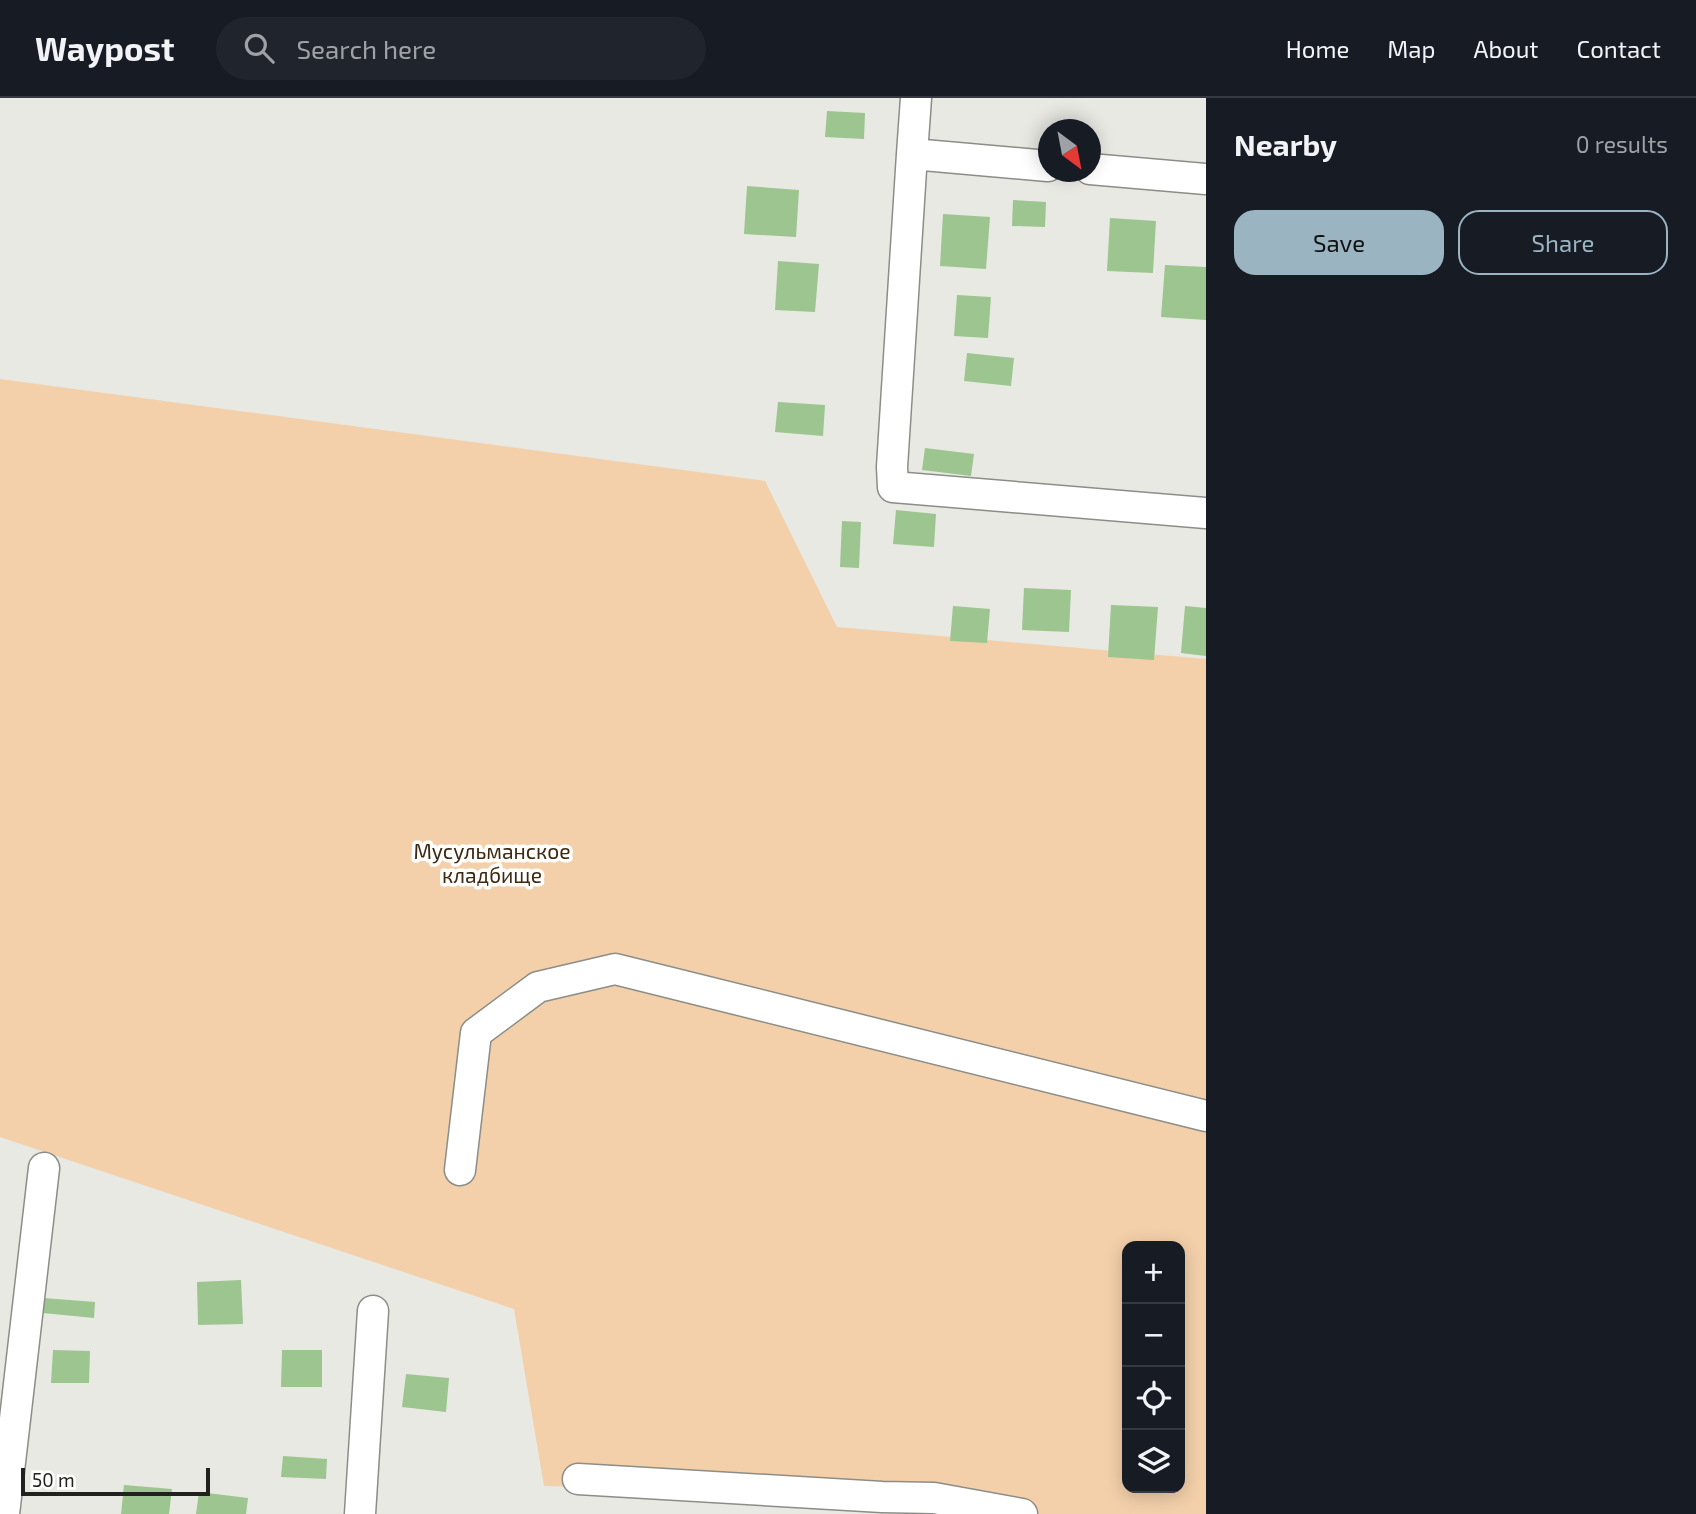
<!DOCTYPE html>
<meta charset="utf-8">
<style>
body{margin:0;font-family:"Exo 2",sans-serif;background:#20242c;color:#f1f3f6}
.controls{position:absolute;right:21px;bottom:21px;display:grid;overflow:hidden;border-radius:14px;box-shadow:0 4px 18px #0003}
.controls button{width:63px;height:63px;display:grid;place-items:center;padding:0;border:0;border-bottom:2px solid #363941;background:#171b24;color:#f1f3f6;font:35px sans-serif}
.compass{position:absolute;left:1038px;top:21px;width:63px;height:63px;border-radius:50%;background:#171b24;box-shadow:0 4px 18px #0003;rotate:148deg}
.scale{position:absolute;left:21px;bottom:18px;width:189px;box-sizing:border-box;padding-left:7px;border:4px solid #21221f;border-top:0;font-size:19px;line-height:24px;white-space:nowrap;color:#21221f;-webkit-text-stroke:5px #fffffe;paint-order:stroke}
.list{margin:0;padding:0;list-style:none}
h2{display:flex;justify-content:space-between;align-items:center;height:91px;margin:0;padding:0 28px;font-size:30px}
h2 small{font-size:23px;font-weight:400;color:#9ea1a6}
.actions{display:flex;gap:14px;padding:21px 28px}
.actions a{flex:1;padding:16px 0;border:2px solid #9ab4c2;border-radius:21px;text-align:center;font-size:24px;color:#9ab4c2}
.actions .main{background:#9ab4c2;color:#111}
.icon{flex:none;width:38px;height:38px;fill:none;stroke:currentColor;stroke-width:2;stroke-linecap:round;stroke-linejoin:round}
.map{position:relative;flex:none;width:1206px;height:1416px;overflow:hidden}
header{display:flex;align-items:center;gap:42px;box-sizing:border-box;height:98px;padding:0 35px;background:#171b24;border-bottom:2px solid #363941}
header strong{font-size:33px}
nav{display:flex;gap:38px;margin-inline-start:auto;font-size:24px}
.search{width:490px;height:63px;background:#20242c;display:flex;align-items:center;gap:18px;box-sizing:border-box;padding:0 24px;border-radius:38px;color:#9ea1a6;font-size:26px}
main{display:flex}
aside{flex:1;background:#171b24}
.map>svg:first-child{display:block}
</style>
<header>
<strong>Waypost</strong>
<div class="search"><svg class="icon" aria-label="search" viewBox="0 0 24 24"><circle cx="10" cy="10" r="6"/><path d="M15 15l6 6"/></svg>Search here</div>
<nav><a>Home</a><a>Map</a><a>About</a><a>Contact</a></nav>
</header>
<main>
<div class="map">
<svg width="1206" height="1416" viewBox="0 0 1206 1416">
<rect width="100%" height="100%" fill="#e8e9e3"/>
<path fill="#f3d0aa" fill-rule="evenodd" d="M0,281L765,383L837,529L1206,561V1416H1038L935,1398L544,1388L514,1211L0,1039ZM1127,1148H1180V1390H1127Z"/>
<path fill="#9cc58f" d="M827,13L865,15L864,41L825,39Z
M747,88L799,92L796,139L744,136Z
M1013,102L1046,104L1045,129L1012,128Z
M943,116L990,119L986,171L940,168Z
M1110,120L1156,123L1153,175L1107,173Z
M778,163L819,166L815,214L775,212Z
M1165,167L1206,169V222L1161,219Z
M957,197L991,199L988,240L954,238Z
M967,255L1014,260L1011,288L964,283Z
M778,304L825,307L823,338L775,334Z
M925,350L974,356L971,378L922,372Z
M896,412L936,416L934,449L893,446Z
M842,423L861,424L859,470L840,469Z
M1024,490L1071,492L1069,534L1022,532Z
M1111,507L1158,509L1154,562L1108,559Z
M953,508L990,511L987,545L950,543Z
M1185,508L1206,510V558L1181,555Z
M241,1182L243,1226L198,1227L197,1184Z
M44,1200L95,1204L94,1220L43,1215Z
M53,1252L90,1253L89,1285H51Z
M282,1252H322V1289H281Z
M406,1276L449,1280L446,1314L402,1309Z
M283,1358L327,1361L326,1381L281,1379Z
M124,1387L172,1391L169,1416H121Z
M199,1394L248,1400L246,1416H196Z"/>
<g fill="none" stroke-linecap="round" stroke-linejoin="round">
<g stroke="#8c8d87" stroke-width="33">
<path id="minor" d="M916,0L912,56L1048,68
M912,56L892,369L893,389L1206,415
M1090,71L1206,81
M460,1072L476,935L538,889L615,871L1206,1018
M578,1381L882,1399L934,1400L1022,1416
M4,1416L44,1070
M360,1416L373,1213"/>
</g>
<use href="#minor" stroke="#fff" stroke-width="30"/>
</g>
<g text-anchor="middle" stroke-width="7" stroke-linejoin="round" paint-order="stroke">
<g font-size="21" fill="#3d2912" stroke="#fffffe">
<text x="492" y="761">Мусульманское<tspan x="492" dy="24">кладбище</tspan></text>
</g>
</g>
</svg>
<div class="controls">
<button>+</button>
<button>−</button>
<button><svg class="icon" aria-label="locate" viewBox="0 0 24 24"><circle cx="12" cy="12" r="6"/><path d="M12 2v4M12 18v4M2 12h4M18 12h4"/></svg></button>
<button><svg class="icon" aria-label="layers" viewBox="0 0 24 24"><path d="M12 4l9 5-9 5-9-5zM3 14l9 5 9-5"/></svg></button>
</div>
<svg class="compass" viewBox="-18 -18 36 36"><path d="M0-13l5 13h-10z" fill="#e53935"/><path d="M0 13l5-13h-10z" fill="#9ea1a6"/></svg>
<div class="scale">50 m</div>
</div>
<aside>
<h2>Nearby<small>0 results</small></h2>
<ul class="list">
</ul>
<div class="actions"><a class="main">Save</a><a>Share</a></div>
</aside>
</main>
